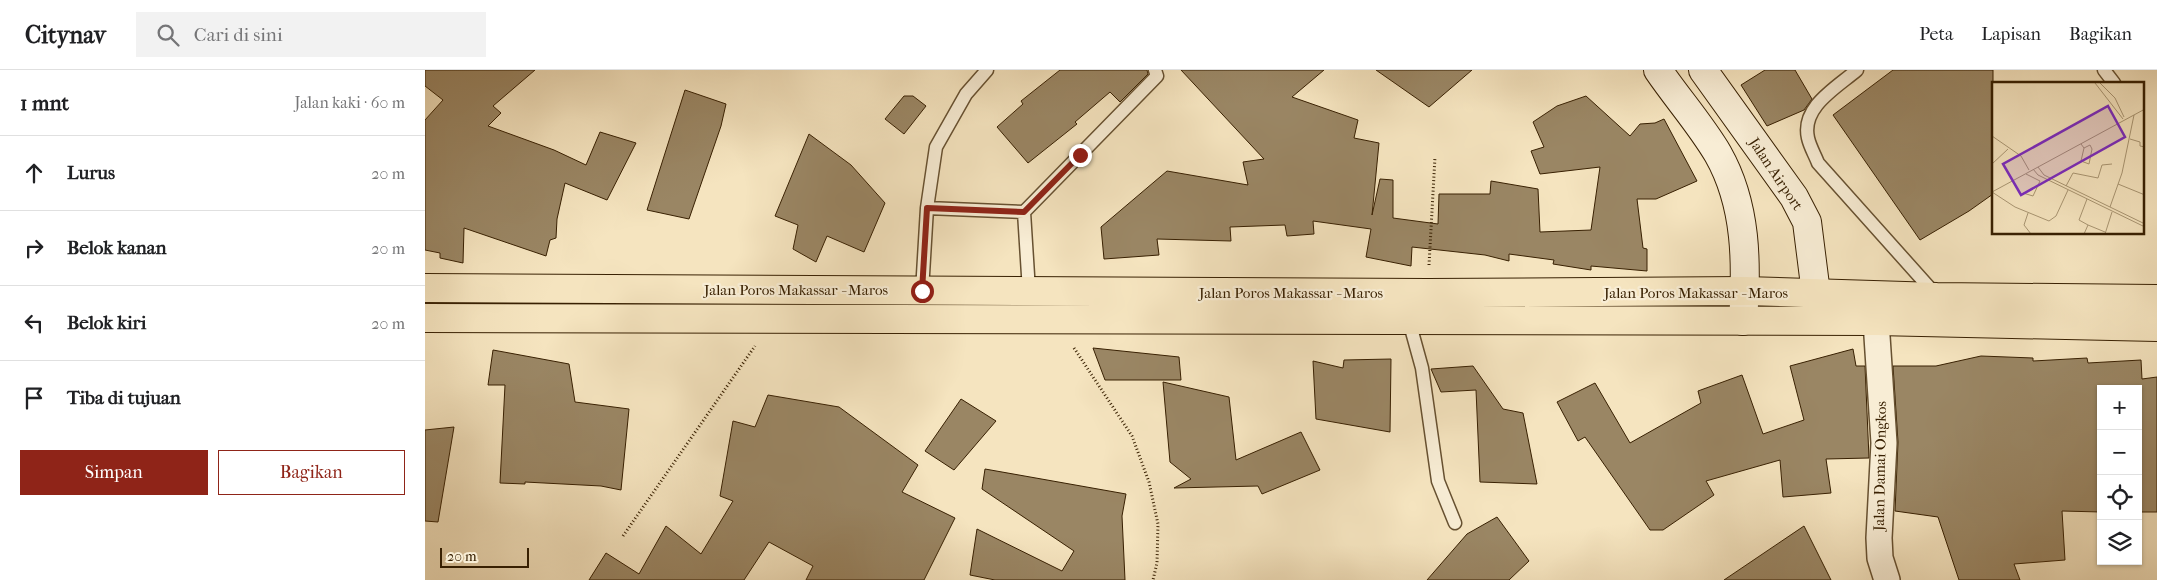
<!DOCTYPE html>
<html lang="id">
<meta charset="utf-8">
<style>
body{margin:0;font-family:"IM FELL French Canon",serif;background:#f2f2f2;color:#202124}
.controls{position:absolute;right:15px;bottom:15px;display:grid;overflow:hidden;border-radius:0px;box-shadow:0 1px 4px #0004}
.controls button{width:45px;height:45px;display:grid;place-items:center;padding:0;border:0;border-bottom:1px solid #e0e0e0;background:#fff;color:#202124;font:25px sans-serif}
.scale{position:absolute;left:15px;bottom:12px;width:89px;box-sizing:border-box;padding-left:5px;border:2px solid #382002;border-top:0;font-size:14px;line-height:18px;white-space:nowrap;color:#382002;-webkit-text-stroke:4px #f8edd5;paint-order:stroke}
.stop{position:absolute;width:15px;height:15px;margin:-11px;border:4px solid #8f2418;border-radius:50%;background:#fff}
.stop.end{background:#8f2418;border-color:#fff;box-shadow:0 1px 5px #0008}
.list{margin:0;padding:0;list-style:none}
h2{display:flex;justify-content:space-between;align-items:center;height:65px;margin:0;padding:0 20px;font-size:21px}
h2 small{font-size:16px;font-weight:400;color:#757577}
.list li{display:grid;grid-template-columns:32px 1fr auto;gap:15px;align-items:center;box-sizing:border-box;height:75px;padding:0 20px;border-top:1px solid #e0e0e0}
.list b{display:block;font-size:19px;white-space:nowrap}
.list em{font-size:16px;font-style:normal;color:#757577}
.actions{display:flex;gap:10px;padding:15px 20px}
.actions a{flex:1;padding:11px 0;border:1px solid #8f2418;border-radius:0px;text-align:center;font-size:18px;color:#8f2418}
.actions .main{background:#8f2418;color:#fff}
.icon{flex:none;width:28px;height:28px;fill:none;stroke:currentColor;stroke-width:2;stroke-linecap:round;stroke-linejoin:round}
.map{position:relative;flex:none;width:1732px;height:510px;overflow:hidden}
header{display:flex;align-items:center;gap:30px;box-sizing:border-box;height:70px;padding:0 25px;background:#fff;border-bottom:1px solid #e0e0e0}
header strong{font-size:24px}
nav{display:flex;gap:28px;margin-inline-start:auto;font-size:18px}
.search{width:350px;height:45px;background:#f2f2f2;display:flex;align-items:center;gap:12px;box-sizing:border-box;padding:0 18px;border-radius:0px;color:#757577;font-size:19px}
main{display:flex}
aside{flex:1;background:#fff}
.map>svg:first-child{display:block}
</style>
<header>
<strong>Citynav</strong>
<div class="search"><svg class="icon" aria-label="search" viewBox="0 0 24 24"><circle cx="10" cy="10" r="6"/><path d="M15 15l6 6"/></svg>Cari di sini</div>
<nav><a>Peta</a><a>Lapisan</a><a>Bagikan</a></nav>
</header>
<main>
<aside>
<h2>1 mnt<small>Jalan kaki · 60 m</small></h2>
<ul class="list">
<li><svg class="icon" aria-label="ahead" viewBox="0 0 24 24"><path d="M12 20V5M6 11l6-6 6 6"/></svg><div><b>Lurus</b></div><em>20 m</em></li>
<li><svg class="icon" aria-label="right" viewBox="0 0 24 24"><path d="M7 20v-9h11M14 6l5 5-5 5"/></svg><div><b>Belok kanan</b></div><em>20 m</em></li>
<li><svg class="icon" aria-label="left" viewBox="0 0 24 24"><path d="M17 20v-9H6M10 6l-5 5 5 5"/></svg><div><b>Belok kiri</b></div><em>20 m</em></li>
<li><svg class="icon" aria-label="arrive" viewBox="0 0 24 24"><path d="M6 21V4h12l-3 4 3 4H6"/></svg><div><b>Tiba di tujuan</b></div></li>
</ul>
<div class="actions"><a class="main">Simpan</a><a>Bagikan</a></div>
</aside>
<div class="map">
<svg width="1732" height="510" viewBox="0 0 1732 510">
<rect width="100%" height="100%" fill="#f5e4bf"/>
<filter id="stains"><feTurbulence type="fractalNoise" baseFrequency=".004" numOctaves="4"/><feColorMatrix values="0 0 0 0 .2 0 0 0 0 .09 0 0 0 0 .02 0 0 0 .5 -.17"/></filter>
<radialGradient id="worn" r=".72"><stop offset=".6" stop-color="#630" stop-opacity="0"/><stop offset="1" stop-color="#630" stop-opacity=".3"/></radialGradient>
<path fill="#9a8664" stroke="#382002" d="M0,0H110L68,36L76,43L63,56L129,80L161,95L175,62L211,73L182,130L140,113L132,149L131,168L125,170L121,186L39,158L38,193L15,188V183L0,180V50L18,30L0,16Z
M635,0H722L723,4L695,32L685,22L650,52L652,54L603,93L572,57L598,34L596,31Z
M756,0H899L867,27L933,50L929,68L954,73L947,145L955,109L968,110V148L1013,154L1014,124H1065L1066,111L1113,119L1115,162L1166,160L1175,97L1115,104L1106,81L1119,77L1108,52L1132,36L1161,26L1205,66L1215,54L1230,53L1239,49L1272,111L1231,129H1212L1218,178L1222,179V201L1166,196V200L1128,194L1129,190L1084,184V191L1060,185L987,177L986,196L941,187L946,159L888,151L889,164L862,166L860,155L805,157L806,171L732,169L734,185L679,189L676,157L742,101L823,115L818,92L839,89Z
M951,0H1047L1004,37Z
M1340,0H1370L1387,29L1379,40L1342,56L1316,15Z
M1468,0H1568V124L1544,141L1495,170L1408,45Z
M260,20L301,34L296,56L264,149L222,140Z
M479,26H488L501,36L479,64L460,49Z
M384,64L426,95L460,133L439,182L402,166L391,192L368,179L373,155L350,146Z
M668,278L754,287L756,310H680Z
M1428,279L1431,296H1440L1444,388L1401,389L1406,423L1358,427L1355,390L1281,411L1289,425L1238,460H1225L1160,367L1153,371L1132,332L1170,313L1205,373L1276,333L1273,321L1317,305L1338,364L1379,350L1365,296Z
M68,280L144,294L150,332L204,339L196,420L176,416L100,412V414L75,413L80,315H63Z
M1556,286L1608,288V291L1662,288L1663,293L1716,290L1717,309L1732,307V442H1713V319H1676V442L1637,441L1640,490L1589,494L1595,510H1534L1513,447L1470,441L1473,372L1468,296H1511Z
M966,289L965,362L891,349L888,291L918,298L919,290Z
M1048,296L1078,339L1098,343L1112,414L1055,412L1051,320L1016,322L1006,299Z
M738,312L804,327L811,390L876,362L895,400L837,424L833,416L749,418L766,409L745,392Z
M343,325L414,337L493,395L477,422L530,448L499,510H381L388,496L344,472L319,510H164L181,483L214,504L241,456L276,484L308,431L295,426L308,351L330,357Z
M536,329L571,351L529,400L500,381Z
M29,357L13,452L0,451V360Z
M560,399L701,424L697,446L700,510H570L545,505L552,459L637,501L649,481L557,419Z
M1072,447L1104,491L1084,510H1002L1042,464Z
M1379,456L1406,510H1299Z"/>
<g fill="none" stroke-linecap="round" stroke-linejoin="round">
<g stroke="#675131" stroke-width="15">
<path id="lane" d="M562,0L541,24L511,77L502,138L599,142L732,6L730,0
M1432,0C1411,18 1376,37 1383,68C1385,77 1390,85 1393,93L1511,225
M1679,0L1689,13
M599,142L604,221
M497,221L502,138
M984,251L997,298L1013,411L1030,453"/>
</g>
<g stroke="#675131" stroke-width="28">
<path id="street" d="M1451,251L1459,373L1454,468L1455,488L1462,510"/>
</g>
<g stroke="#382002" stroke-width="30">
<path id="secondary" d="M1233,0C1252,28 1276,55 1293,84C1322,135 1322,194 1318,251
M1278,0L1369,127L1382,152L1394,247"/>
</g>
<g stroke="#382002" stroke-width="30">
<path id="highway" d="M0,218L1003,223L1320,221L1512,227L1732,229
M0,248L1451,251L1732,257"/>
</g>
<path stroke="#382002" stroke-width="3" stroke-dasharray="1 2.5" stroke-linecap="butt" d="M1004,195L1010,87
M649,278L707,366L724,412L733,454L732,493L728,510
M198,466L330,276"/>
<use href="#lane" stroke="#f8edd5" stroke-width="12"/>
<use href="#street" stroke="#f8edd5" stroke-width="25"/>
<use href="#secondary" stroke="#f8edd5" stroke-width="28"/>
<use href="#highway" stroke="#f5e4bf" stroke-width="28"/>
</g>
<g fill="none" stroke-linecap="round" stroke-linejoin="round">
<path stroke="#8f2418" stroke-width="6" d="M497,221L502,138L599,142L655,85"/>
</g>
<g text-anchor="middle" stroke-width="4.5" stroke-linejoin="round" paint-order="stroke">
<g font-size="15" fill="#382002" stroke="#f8edd5">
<text transform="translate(1351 104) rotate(56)" y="5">Jalan Airport</text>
<text x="371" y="225">Jalan Poros Makassar - Maros</text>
<text x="866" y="228">Jalan Poros Makassar - Maros</text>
<text x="1271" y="228">Jalan Poros Makassar - Maros</text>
<text transform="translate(1455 396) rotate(-89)" y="5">Jalan Damai Ongkos</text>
</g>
</g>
<g transform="translate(1567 12)">
<rect width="152" height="152" fill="#f5e4bf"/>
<path fill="none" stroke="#a99673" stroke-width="1" d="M103,1L131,37M108,1L123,16L132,35M0,54L29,74L37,88M138,57L148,60V64L153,65M89,62L92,66L89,79L97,82L100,67L98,63L92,66M0,82L16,67M46,85L52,93L153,142M41,87L46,93L153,145M126,102L153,113M74,104L81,91L106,96L110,83L120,82M0,110L23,125L57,139L64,134L76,108M0,110L153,27M31,111L41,114L48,99L34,92M118,125L130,91L142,33M36,131L32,143L39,152M96,143L113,150M92,152L96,143L87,138L95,117M113,152L120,130"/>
<path fill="#7b2cbf" fill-opacity="0.15" stroke="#7b2cbf" stroke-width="2.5" d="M116,24L133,55L29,113L11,82Z"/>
<rect width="152" height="152" fill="none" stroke="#382002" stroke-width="2.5"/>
</g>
<rect width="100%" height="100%" filter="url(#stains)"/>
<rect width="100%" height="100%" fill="url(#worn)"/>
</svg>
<div class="controls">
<button>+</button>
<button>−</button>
<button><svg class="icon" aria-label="locate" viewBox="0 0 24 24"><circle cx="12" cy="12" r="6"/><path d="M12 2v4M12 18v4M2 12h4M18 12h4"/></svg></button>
<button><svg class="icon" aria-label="layers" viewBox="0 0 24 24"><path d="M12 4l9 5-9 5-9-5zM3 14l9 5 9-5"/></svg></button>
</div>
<div class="scale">20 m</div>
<div class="stop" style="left:497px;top:221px"></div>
<div class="stop end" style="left:655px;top:85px"></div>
</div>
</main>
